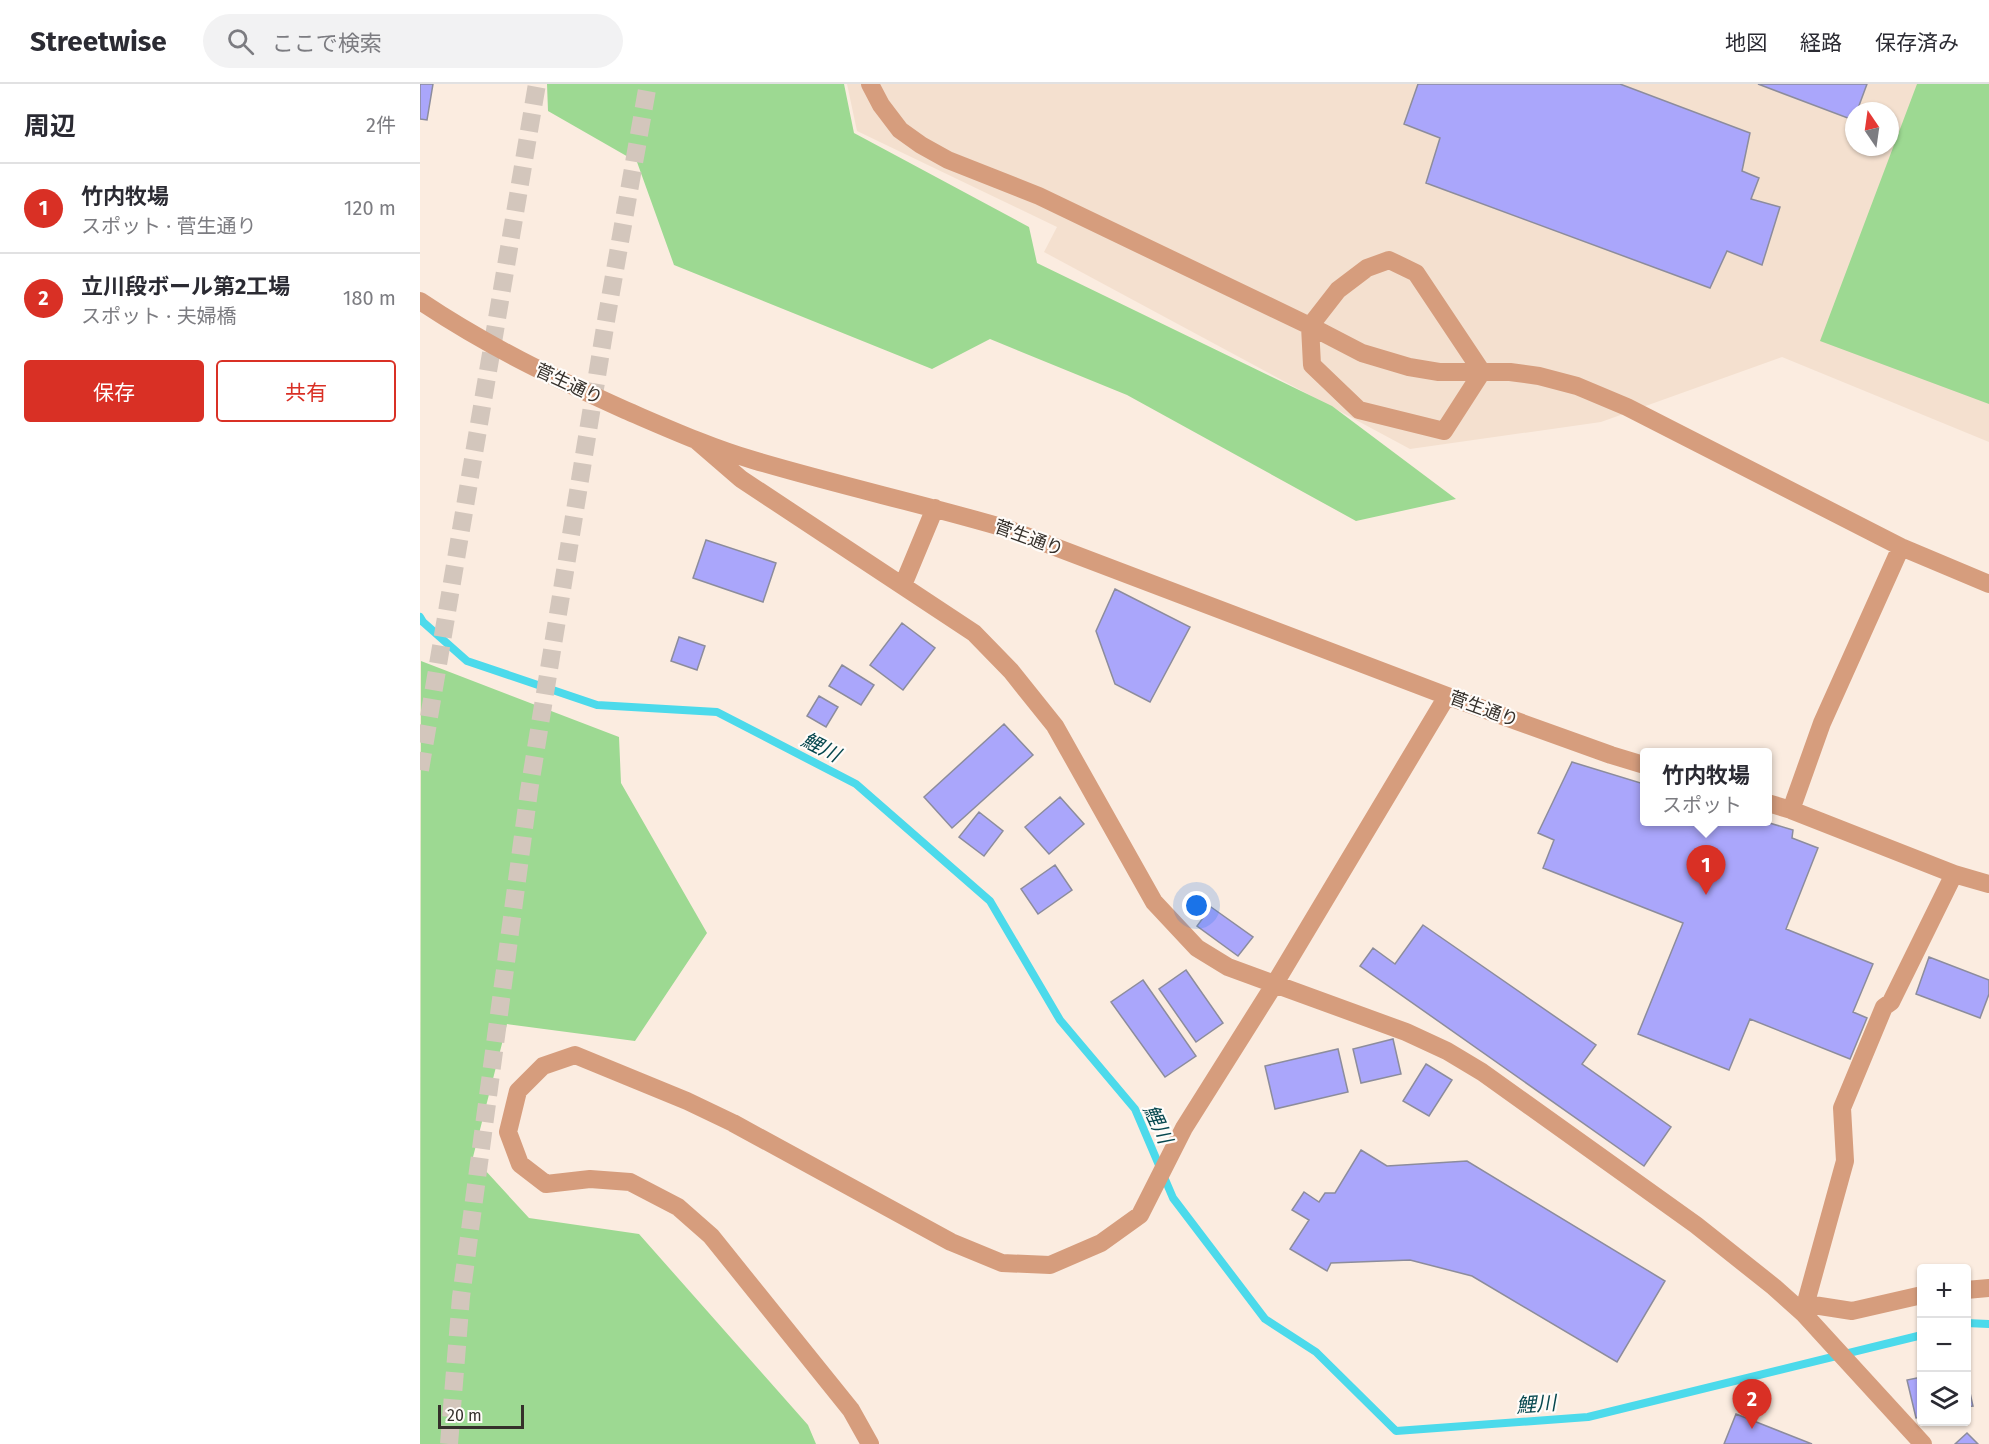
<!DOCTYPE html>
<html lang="ja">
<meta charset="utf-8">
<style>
body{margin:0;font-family:"Fira Sans","Noto Sans JP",sans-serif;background:#f2f2f3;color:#2b2b33}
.controls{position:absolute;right:18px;bottom:18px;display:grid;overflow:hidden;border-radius:6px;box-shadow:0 2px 4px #0004}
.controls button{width:54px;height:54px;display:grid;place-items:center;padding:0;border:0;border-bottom:2px solid #e1e1e2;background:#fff;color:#2b2b33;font:30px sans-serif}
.compass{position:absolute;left:1425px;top:18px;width:54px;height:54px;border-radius:50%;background:#fff;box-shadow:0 2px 4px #0004;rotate:347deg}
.scale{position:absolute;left:18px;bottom:15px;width:86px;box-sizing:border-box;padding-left:6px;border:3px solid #35302b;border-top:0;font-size:16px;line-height:21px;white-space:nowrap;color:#35302b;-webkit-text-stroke:4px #fffcf9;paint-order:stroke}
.you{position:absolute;left:777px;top:822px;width:21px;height:21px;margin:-15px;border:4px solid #fff;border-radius:50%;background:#1a73e8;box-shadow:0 0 0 9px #1a73e833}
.badge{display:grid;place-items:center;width:39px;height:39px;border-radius:50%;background:#d93025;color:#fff;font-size:20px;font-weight:700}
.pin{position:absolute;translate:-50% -50px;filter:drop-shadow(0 2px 3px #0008)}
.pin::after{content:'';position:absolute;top:32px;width:21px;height:18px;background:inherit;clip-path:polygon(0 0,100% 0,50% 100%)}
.popup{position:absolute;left:1220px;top:664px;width:132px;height:78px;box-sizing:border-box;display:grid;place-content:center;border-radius:6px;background:#fff;filter:drop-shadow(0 2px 4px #0005);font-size:20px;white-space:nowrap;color:#7c7c81}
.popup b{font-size:22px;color:#2b2b33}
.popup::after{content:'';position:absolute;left:50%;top:100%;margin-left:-12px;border:12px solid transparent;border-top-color:#fff}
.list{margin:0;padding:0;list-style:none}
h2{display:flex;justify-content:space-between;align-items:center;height:78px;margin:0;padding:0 24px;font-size:26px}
h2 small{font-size:20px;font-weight:400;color:#7c7c81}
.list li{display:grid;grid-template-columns:39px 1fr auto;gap:18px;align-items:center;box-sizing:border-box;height:90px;padding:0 24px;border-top:2px solid #e1e1e2}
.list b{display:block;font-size:22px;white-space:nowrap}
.list p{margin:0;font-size:20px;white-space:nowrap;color:#7c7c81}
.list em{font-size:20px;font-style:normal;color:#7c7c81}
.actions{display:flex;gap:12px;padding:18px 24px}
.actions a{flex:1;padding:14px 0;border:2px solid #d93025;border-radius:6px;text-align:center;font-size:21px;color:#d93025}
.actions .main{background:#d93025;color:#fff}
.icon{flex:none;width:33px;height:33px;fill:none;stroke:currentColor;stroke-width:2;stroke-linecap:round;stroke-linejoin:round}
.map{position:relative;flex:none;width:1569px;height:1360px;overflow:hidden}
header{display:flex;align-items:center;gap:36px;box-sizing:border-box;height:84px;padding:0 30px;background:#fff;border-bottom:2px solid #e1e1e2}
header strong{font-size:28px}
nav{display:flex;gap:33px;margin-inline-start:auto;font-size:21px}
.search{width:420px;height:54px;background:#f2f2f3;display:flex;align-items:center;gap:15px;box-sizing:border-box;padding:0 21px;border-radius:33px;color:#7c7c81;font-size:22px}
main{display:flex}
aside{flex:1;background:#fff}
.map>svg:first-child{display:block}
</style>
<header>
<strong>Streetwise</strong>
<div class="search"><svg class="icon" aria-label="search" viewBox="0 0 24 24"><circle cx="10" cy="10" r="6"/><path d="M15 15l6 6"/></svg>ここで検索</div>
<nav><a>地図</a><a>経路</a><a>保存済み</a></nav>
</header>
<main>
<aside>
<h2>周辺<small>2件</small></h2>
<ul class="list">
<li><span class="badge">1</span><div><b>竹内牧場</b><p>スポット · 菅生通り</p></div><em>120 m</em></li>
<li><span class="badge">2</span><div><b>立川段ボール第2工場</b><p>スポット · 夫婦橋</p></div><em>180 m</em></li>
</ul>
<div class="actions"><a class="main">保存</a><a>共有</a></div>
</aside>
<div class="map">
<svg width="1569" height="1360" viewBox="0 0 1569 1360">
<rect width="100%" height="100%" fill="#fbece0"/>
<path fill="#f4e0cf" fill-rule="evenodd" d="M427,0H1569V358L1362,273L1181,338L990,365L624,168L637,143L437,47ZM1434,27H1470V63H1434Z"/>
<path fill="#9dd992" d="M127,0H424L434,49L609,143L617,179L912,322L1036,415L936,437L707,311L570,255L512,285L254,181L217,78L128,27Z
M1497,0H1569V320L1400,257Z
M1,577L199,653L201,699L287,849L215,957L87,940L53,1073L109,1134L219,1150L388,1341L396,1360H0Z"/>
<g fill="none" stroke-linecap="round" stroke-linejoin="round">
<path stroke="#4cdaeb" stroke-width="8" d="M0,533L3,538L47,577L177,621L297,628L436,700L570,817L640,936L715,1025L753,1114L845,1235L896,1268L976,1347L1168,1333L1502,1251
M1546,1239L1569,1240"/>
</g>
<path fill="#aaa6fb" stroke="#8c8c9c" stroke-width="1.5" d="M0,0H13L7,36L0,35Z
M998,0H1200L1330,49L1322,87L1339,94L1331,115L1360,123L1342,181L1307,167L1290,204L1006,99L1020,54L984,40Z
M1338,0H1447L1437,27H1434L1433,36Z
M286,456L356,479L343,518L273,494Z
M695,505L770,543L730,618L695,600L676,547Z
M482,539L515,564L483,606L450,581Z
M259,553L285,562L277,586L251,577Z
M422,581L454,601L441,621L409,602Z
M399,612L418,623L406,643L387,632Z
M584,640L613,671L532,744L504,713Z
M1152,678L1224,700V738H1346L1373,746L1372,754L1398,764L1366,845L1453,880L1433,928L1447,934L1430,975L1330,935L1309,986L1218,950L1263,839L1123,784L1134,756L1118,749Z
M640,713L664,740L629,770L605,743Z
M559,728L583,747L564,772L539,753Z
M635,781L652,806L618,830L601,805Z
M791,823L833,853L818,872L777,842Z
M1003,841L1176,961L1162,980L1251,1043L1224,1082L940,882L953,864L975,880Z
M1509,873L1569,896V910L1560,934L1496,910Z
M766,886L803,939L776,958L739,905Z
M723,896L776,972L745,993L691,918Z
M973,955L981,990L941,999L933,965Z
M918,965L928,1008L855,1025L845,982Z
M1006,980L1032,996L1009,1032L983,1017Z
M941,1066L967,1082L1047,1077L1245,1197L1197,1278L1052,1192L990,1176L911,1179L907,1187L870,1165L889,1136L872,1126L884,1108L899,1118L905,1109H915Z
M1546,1291L1553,1322L1546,1323Z
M1502,1293V1333L1496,1334L1487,1296Z
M1316,1330L1392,1360H1304Z
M1547,1349L1558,1360H1535Z"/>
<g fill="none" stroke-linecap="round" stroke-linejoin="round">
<path stroke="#d3c6bc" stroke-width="18" stroke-dasharray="18 9" stroke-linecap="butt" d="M0,686L117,0
M29,1360L41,1213L109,707L187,231L228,0"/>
<path stroke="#d69d7d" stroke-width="18" d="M450,0L461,21L480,46L501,61L528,76L619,112L890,242L942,269L989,283L1019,288H1090L1119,292L1157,302L1207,323L1481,463L1569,500
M969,176L996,189L1062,288L1024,347L939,326L892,281L890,242L918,206L947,184Z
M0,217C67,262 132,293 205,326C247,344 289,363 333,376C417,401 503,420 588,445L1027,612L1191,671L1224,681
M277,357L321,395L554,549L591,587L635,642L734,818L777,864L808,883L986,948L1027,967L1062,988L1276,1141L1354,1203L1383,1229L1503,1360
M483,501L515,424
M1348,719L1371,726L1534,790L1569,800
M1371,726L1402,639L1481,463
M1546,1206L1569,1204
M1387,1220L1432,1227L1502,1211
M1383,1229L1425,1077L1422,1024L1464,923L1471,918L1534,790
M450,1360L431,1326L291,1152L258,1123L210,1098L170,1095L126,1100L100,1080L88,1048L98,1007L123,982L155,971L267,1017L313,1039L531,1158L582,1179L630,1181L681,1159L720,1131L764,1044L854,901L1027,612"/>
</g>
<g text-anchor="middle" stroke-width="4.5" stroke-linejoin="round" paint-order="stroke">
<g font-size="18" fill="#35302b" stroke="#fffcf9">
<text transform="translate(149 300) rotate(25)" y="6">菅生通り</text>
<text transform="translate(609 454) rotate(20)" y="6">菅生通り</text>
<text transform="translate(1064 625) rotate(20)" y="6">菅生通り</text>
</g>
<g font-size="20" font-style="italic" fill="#07484f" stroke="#fffcf9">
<text transform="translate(401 663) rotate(27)" y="7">鯉川</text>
<text transform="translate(738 1040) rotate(65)" y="7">鯉川</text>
<text transform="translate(1116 1320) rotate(-4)" y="7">鯉川</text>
</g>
</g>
</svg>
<div class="controls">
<button>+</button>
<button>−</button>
<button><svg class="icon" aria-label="layers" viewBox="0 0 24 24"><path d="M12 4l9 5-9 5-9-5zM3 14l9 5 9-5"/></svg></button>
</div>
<svg class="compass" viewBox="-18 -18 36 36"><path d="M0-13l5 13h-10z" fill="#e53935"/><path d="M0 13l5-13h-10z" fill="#7c7c81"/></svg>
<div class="scale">20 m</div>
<div class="you"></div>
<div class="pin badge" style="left:1286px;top:811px">1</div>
<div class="popup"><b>竹内牧場</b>スポット</div>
<div class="pin badge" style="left:1332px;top:1345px">2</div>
</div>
</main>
